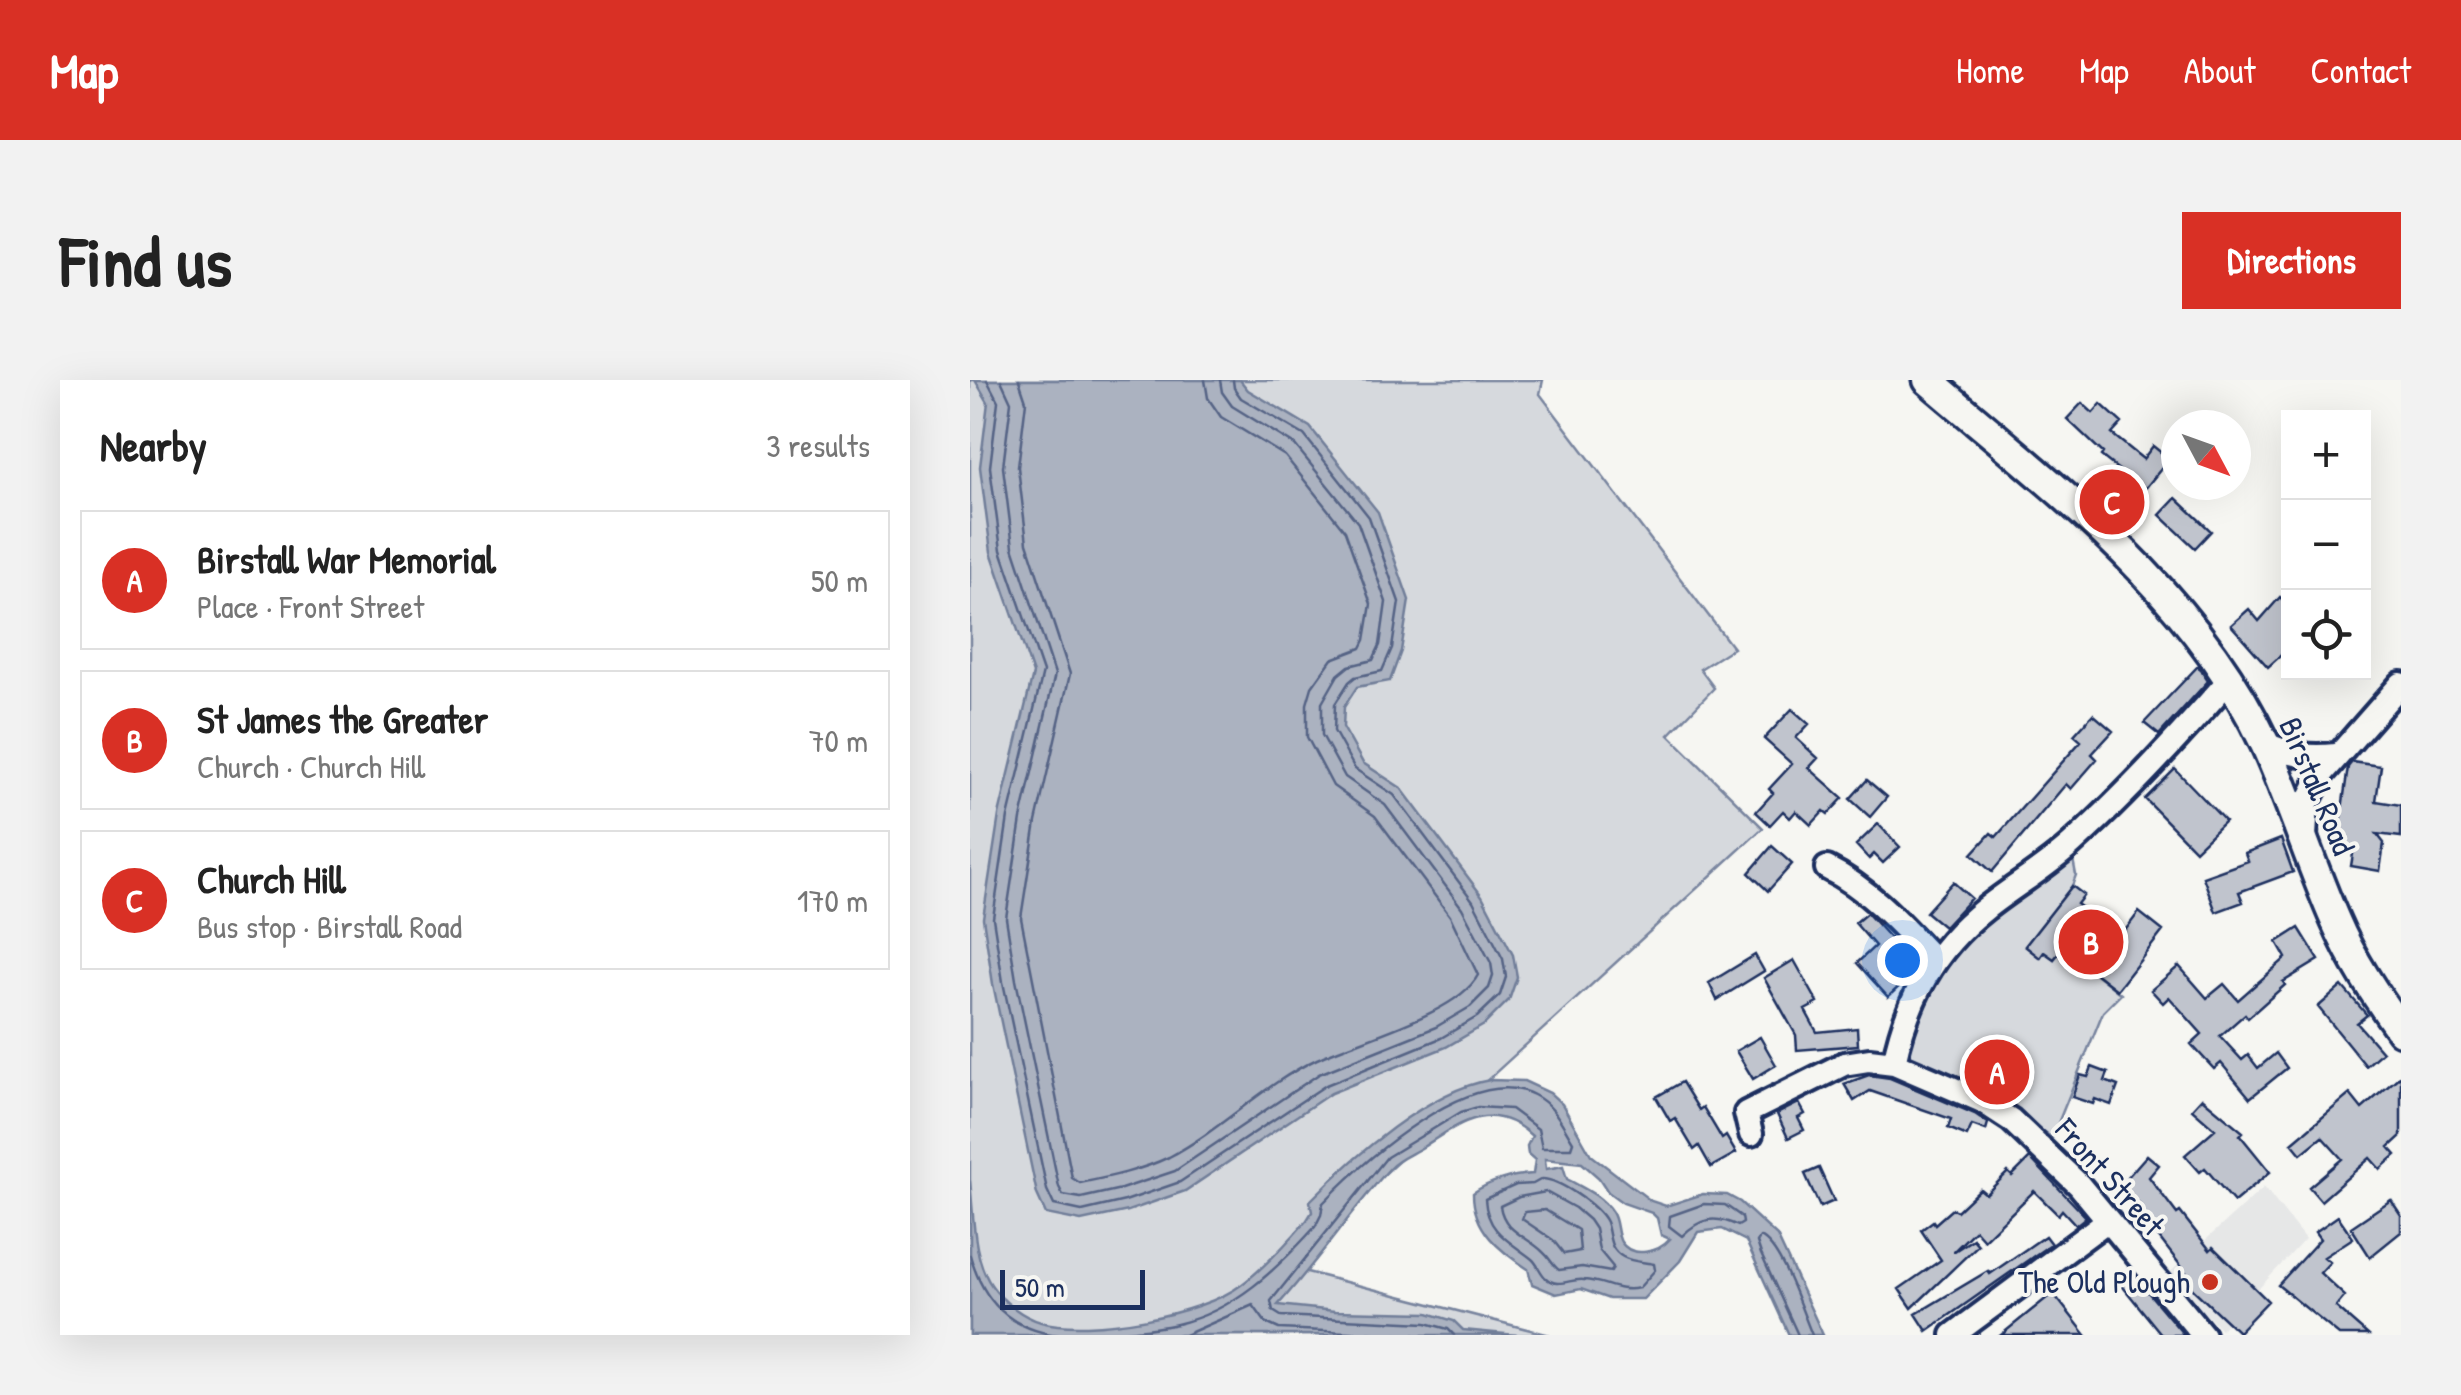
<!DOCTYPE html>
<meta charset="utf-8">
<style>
body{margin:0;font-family:"Patrick Hand",sans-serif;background:#f2f2f2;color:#222}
.controls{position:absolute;right:30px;top:30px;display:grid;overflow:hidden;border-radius:0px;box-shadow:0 10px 40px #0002}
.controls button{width:90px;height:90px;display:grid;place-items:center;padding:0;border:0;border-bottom:2px solid #e0e0e0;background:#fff;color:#222;font:50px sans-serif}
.compass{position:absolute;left:1191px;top:30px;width:90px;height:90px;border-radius:50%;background:#fff;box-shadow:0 10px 40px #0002;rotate:131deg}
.scale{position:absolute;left:30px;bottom:25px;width:145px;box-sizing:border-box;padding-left:10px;border:5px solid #1b2f5e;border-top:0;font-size:28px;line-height:35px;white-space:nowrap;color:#1b2f5e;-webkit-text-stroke:8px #f6f6f2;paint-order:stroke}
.you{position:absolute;left:932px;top:580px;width:35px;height:35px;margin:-25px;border:8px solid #fff;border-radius:50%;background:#1a73e8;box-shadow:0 0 0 15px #1a73e833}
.badge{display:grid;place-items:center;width:65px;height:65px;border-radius:50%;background:#d93025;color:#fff;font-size:32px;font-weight:700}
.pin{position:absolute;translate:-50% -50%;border:5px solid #fff;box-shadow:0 2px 10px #0006}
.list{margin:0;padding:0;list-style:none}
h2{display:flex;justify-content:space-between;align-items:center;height:130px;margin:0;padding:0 40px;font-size:42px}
h2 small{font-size:32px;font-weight:400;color:#767676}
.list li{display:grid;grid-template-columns:65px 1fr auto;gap:30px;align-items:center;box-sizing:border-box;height:140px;margin:0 20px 20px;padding:0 20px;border:2px solid #e0e0e0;border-radius:0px}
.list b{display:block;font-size:38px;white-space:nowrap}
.list p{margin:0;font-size:32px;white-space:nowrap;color:#767676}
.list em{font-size:32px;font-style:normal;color:#767676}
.icon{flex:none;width:55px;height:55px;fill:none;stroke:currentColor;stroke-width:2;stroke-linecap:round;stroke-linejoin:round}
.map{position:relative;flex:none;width:1431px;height:955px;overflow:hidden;border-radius:0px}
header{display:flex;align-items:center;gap:60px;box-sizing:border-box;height:140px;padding:0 50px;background:#d93025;color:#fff}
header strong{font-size:48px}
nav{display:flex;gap:55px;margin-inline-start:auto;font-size:35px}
.intro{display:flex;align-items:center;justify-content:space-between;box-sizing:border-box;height:240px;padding:0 60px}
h1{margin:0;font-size:70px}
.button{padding:25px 45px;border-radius:0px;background:#d93025;color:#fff;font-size:35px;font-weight:700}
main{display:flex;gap:60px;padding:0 60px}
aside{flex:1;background:#fff;border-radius:0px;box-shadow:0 10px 40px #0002}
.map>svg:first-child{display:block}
</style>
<header>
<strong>Map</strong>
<nav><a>Home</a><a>Map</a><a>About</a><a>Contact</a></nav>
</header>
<div class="intro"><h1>Find us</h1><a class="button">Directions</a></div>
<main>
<aside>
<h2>Nearby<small>3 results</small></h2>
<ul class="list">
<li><span class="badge">A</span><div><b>Birstall War Memorial</b><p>Place · Front Street</p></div><em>50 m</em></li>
<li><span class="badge">B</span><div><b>St James the Greater</b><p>Church · Church Hill</p></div><em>70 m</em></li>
<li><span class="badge">C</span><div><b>Church Hill</b><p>Bus stop · Birstall Road</p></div><em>170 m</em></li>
</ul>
</aside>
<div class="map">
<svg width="1431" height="955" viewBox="0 0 1431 955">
<rect width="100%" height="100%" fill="#f6f6f2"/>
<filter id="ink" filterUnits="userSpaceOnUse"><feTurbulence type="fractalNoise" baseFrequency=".01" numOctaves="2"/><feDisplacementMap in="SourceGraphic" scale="20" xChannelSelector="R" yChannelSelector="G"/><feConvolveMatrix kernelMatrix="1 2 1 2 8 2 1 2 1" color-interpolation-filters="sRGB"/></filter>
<g filter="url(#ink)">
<path fill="#e6e7e7" d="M1294,807L1335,859L1251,949L1196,896Z"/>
<path fill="#d6d9dd" stroke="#78849e" stroke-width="2.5" d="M0,0H573L570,14L763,268L730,289L744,308L699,355L793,448L314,886L580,955H0Z
M1103,479L1106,495L1102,506L1055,566L1070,577L1074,572L1084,579L1093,568L1151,614L1133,632L1082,758L1034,722L1045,699L1034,676C1014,675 1010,695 1002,710L937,677C939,592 1034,517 1103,479Z"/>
<path fill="#abb2c0" stroke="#717e99" stroke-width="2.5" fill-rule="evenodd" d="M5,0H270L278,10L340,47L408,132L439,220L431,271L420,301L387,307L374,327L373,347L393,383L431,408L512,516L543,575L547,597L539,620L514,645L476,667L361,713L215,811L158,831L111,841L76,834L67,814L23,604L13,538L29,435L63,294L21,172L10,87L18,22Z
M520,700L554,701L580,713L592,724L621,775L681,821L696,826L733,814L757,815L770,822L807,856L853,955H819L776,861L752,849L728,852L710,881L673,919H639L611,909L586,914L562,904L558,889C530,871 503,850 503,813C519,801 543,795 563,794L565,780L558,774L557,766L562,756C522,719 491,742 453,767C442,774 428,779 420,788C381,831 348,881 308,925L365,931L458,933L484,941L493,950L546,955H0V801C4,834 2,878 22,906C32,921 53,937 71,942C118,955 232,935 271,905C295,887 318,862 337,840L342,832L340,821C383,777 459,710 520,700ZM575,779L612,783L629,798L638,812L653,823L682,833L687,838L691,855L700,859C689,872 662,879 651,862C646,853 648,841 642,832C631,815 613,808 597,799L593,786L576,789Z"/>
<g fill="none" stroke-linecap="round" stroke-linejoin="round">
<path stroke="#556385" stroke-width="2.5" d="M17,0L28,21L20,87L31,170L73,292L38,437L23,538L33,602L77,810L84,825L112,831L155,821L210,802L356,705L471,658L507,637L530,615L536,597L533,579L503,521L424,415L385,389L364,351L365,324L379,302L385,297L412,291L422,268L429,222L399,137L334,55L271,18L264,8L263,0
M31,0L41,22L33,87L43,167L85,294L51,439L36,538L46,600L89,807L93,815L111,818L151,809L205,791L349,694L466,647L500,627L519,608L523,596L521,583L492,528L415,425L375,397L352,355V323L368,295L379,286L403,280L410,265L416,222L388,143L325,65L262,26L252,12L250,0
M49,0L56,21L48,87L57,163L100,294L66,442L51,538L102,798L110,803C140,797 172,790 199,777C251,750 294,704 347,679C387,660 488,634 508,595L480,536L405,436L363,406L337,357V324L342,307L362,279L391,268L395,260L401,224L375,151L315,76L251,37L238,18L235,0
M572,799C588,799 628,825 636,842C641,856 638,869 653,877C662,882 675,882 684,884L685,890L669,908C648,913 635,901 614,900C601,898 588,909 576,898C570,893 568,884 562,879C539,861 517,852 515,819L546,805L563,804Z
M576,812L605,828L619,840L625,849L629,870L643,887L641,892L612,887L589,890C582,885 580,878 573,872C557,856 534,852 530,826L549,817Z
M734,824L755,825L772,837L773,843L768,846C744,834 729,839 712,856L699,846L700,836Z
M575,830L608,850L610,871L594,874L583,860L552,839L555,832Z
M0,875C13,921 38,948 87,955
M122,955C151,951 180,950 207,944C264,931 307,889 345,847L351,835L353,823C393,782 502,682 564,715C584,725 592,744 603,762L601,768H572L568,749L541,729L508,727L491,732L417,777L301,921L303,931L311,936L456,943L478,949L484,955
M215,955L283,925L296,943L309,949L445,955
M828,955L791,874L787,862L790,857C811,865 832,932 842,955"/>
</g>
<path fill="#c0c4cd" stroke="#1b2f5e" stroke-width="2.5" d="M1112,23L1123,33L1131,24L1152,43L1142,54L1173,79L1183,66L1199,79L1174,110L1131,76L1133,73L1097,39Z
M1206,118L1241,151L1225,168L1190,135Z
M1310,217L1318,225V269L1298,287L1261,245L1279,229L1289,241Z
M1228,286L1238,301L1189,355L1174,343Z
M822,329L839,344L826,358L848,378L839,388L873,418L858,434L854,431L841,445L826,431L820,438L813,431L800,445L786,432L803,413L799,409L822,384L794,359Z
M1123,334L1143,351L1122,374L1127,379L1101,409L1096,404L1022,492L1002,474L1021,453L1026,457L1111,361L1104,355Z
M1382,382L1411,386L1406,421L1431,425V457L1407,454L1414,463L1410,491L1381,486L1384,468L1367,465L1378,387Z
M1205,389L1255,441L1225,470L1175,419Z
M897,400L917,417L900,437L880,419Z
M908,444L930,467L913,483L904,474L899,479L886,465Z
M1311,459L1323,492L1269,512L1273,522L1246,532L1233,497L1278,481L1275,473Z
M802,466L822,484L798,511L779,493Z
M983,502L1001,518L974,547L956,532Z
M1102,506L1114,515L1107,524L1150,557L1169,532L1193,551L1147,610L1093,568L1084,579L1074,572L1070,578L1055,566Z
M897,533L937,577L922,590L933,603L918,617L887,583L905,566L885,543Z
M1329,548L1349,580L1313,602L1315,605L1278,638L1275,634L1250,656L1272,680L1278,675L1288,688L1306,673L1317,688L1280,718L1251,683L1244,689L1221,664L1232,654L1199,617L1193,623L1181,610L1209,586L1237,618L1254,604L1268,620L1316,578L1307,562Z
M785,575L794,591L747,620L739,603Z
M824,580L848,623L835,630L847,652L887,648L888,665L827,670L826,655L794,598Z
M1372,606L1397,635L1387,643L1412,672L1396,686L1348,627Z
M790,657L806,685L783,699L766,671Z
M1122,687L1138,693L1135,701L1148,706L1141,725L1125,719L1123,724L1102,717L1110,695L1118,697Z
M899,695L920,698L1005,734L1018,743L1016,750L1002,745L997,756L978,748L981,739L900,711L884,721L874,704Z
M1431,695V756L1419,767L1426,775L1410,789L1400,778L1351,821L1339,807L1372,779L1352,757L1331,774L1322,763L1380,714L1392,729Z
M712,702L729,730L733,727L752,759L756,756L766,773L741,787L729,766L724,770L705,738L700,741L686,717Z
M1232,718L1273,752L1270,755L1300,792L1264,822L1235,788L1230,792L1215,775L1245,749L1222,729Z
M829,723L835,734L828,738L834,750L818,758L807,734Z
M1177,775L1189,785L1179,797L1207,834L1210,832L1240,870L1243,867L1298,921L1268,952L1212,899L1217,894L1167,829L1171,826L1149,807Z
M1060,778L1116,837L1106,845L1092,830L1088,835L1064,811L1014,860L1005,850L983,872L1003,859L1008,865L942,928L929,909L971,880L951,850L963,841L965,844L982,829L987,831L1010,809L1016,814L1038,792L1042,796Z
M849,788L864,821L850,827L835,794Z
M1421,820L1431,835V852L1400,877L1381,847Z
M1368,836L1383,858L1354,877L1360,882L1350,893L1375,916L1366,927L1398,955H1369L1308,905L1350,859L1345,852Z
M1075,856L1081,864L957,951L946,934L1018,891L1020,894Z
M1161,892L1214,955H1192L1149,902Z
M1083,913L1116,955H1031Z"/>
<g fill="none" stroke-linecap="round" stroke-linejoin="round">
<g stroke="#1b2f5e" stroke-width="30">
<path id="minor" d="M1294,363C1320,375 1337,378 1366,375
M1335,456L1337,423L1352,394L1431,304
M857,488C901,510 932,546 965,581
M924,683C937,620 963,570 1015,529C1045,505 1078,487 1106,460C1161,410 1210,356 1259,300
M781,754L776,733L874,684L899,680L924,683L1012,721L1041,740L1109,805L1233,955
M983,955L1138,840"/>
</g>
<g stroke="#1b2f5e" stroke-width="35">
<path id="tertiary" d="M958,0C1084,108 1223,210 1295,364C1321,421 1340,483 1365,540C1382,580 1406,616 1431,651"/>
</g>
<use href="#minor" stroke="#f6f6f2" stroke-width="22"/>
<use href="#tertiary" stroke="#f6f6f2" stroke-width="28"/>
</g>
</g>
<circle fill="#c8321e" stroke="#f6f6f2" stroke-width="4" cx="1240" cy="902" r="10"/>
<g text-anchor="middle" stroke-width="8" stroke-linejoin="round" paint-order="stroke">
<g font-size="32" fill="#1b2f5e" stroke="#f6f6f2">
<text transform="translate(1347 406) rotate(67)" y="11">Birstall Road</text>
<text transform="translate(1140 797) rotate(48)" y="11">Front Street</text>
</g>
<g font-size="32" fill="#1b2f5e" stroke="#f6f6f2" text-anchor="end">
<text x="1220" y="913">The Old Plough</text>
</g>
</g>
</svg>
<div class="controls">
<button>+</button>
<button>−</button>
<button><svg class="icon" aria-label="locate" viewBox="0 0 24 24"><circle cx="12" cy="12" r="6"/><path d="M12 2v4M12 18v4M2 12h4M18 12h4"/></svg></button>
</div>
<svg class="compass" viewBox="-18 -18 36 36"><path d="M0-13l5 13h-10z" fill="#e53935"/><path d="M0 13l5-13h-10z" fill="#767676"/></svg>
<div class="scale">50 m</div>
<div class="you"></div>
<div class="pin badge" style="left:1027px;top:692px">A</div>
<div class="pin badge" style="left:1121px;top:562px">B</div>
<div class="pin badge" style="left:1142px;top:122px">C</div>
</div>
</main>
